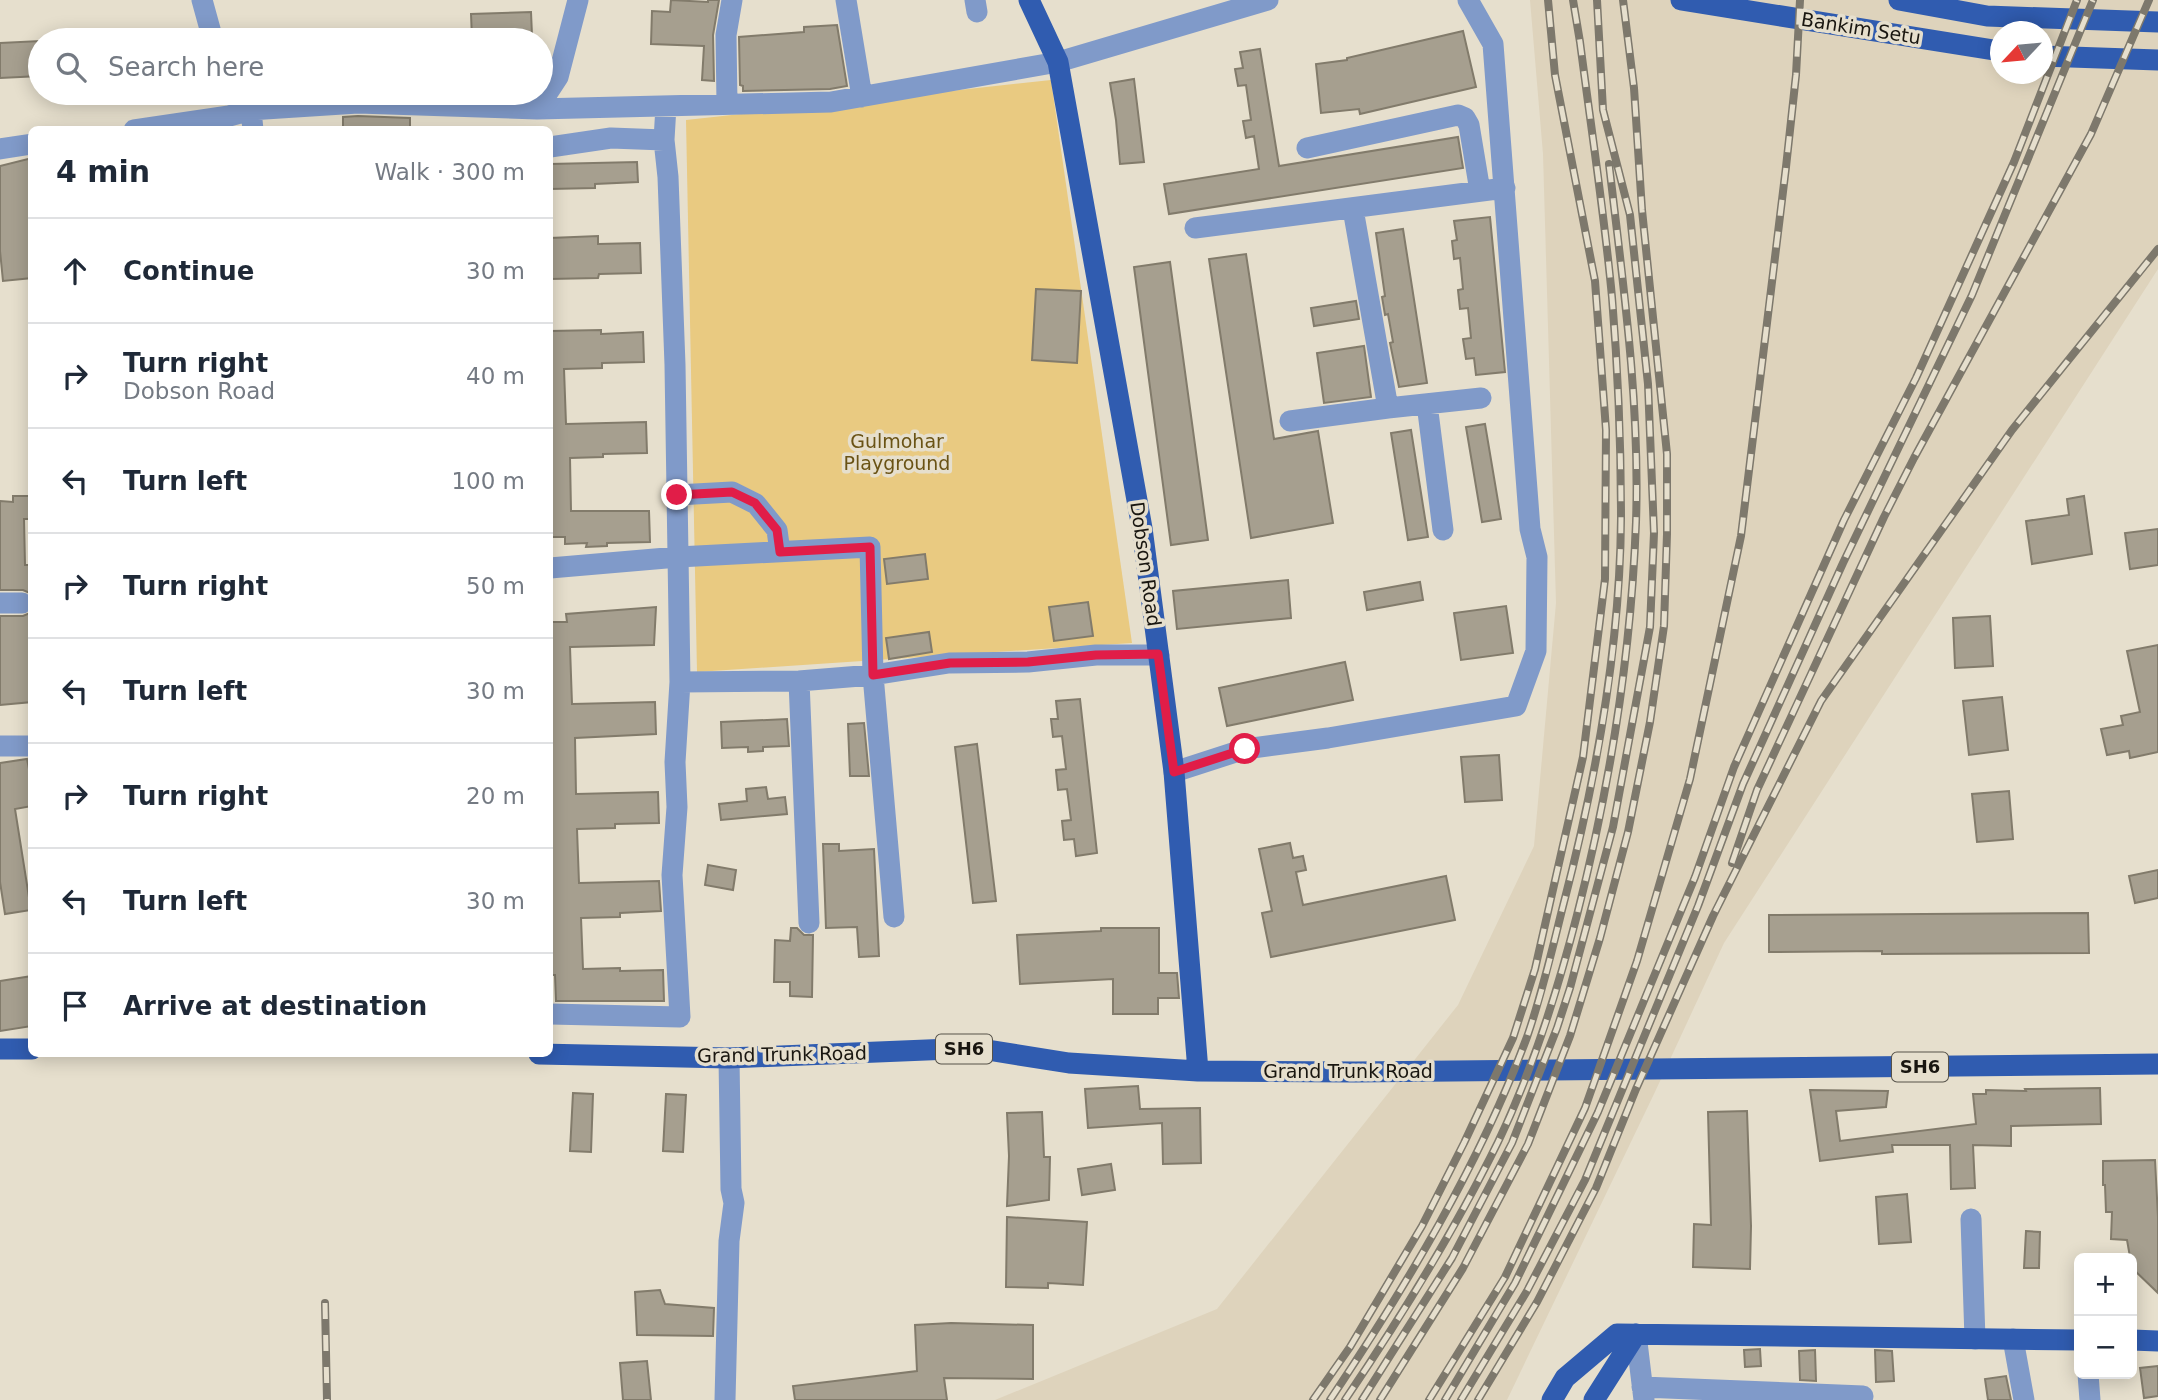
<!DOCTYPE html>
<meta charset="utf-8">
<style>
body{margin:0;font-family:"DejaVu Sans",sans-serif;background:#f2f2f3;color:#1f2937}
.controls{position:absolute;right:21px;bottom:21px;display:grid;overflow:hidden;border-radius:10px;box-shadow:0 4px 18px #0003}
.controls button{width:63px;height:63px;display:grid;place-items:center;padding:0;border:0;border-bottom:2px solid #e0e1e3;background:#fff;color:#1f2937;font:35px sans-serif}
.compass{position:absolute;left:1990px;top:21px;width:63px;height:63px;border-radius:50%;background:#fff;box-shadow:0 4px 18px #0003;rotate:244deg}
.stop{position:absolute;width:21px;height:21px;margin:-16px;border:5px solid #e11d48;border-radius:50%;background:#fff}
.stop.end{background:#e11d48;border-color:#fff;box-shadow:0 2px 7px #0008}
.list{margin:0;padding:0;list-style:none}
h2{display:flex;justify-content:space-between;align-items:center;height:91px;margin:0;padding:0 28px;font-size:30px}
h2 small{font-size:23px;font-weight:400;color:#747a83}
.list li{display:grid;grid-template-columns:46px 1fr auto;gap:21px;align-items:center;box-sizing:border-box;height:105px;padding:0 28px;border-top:2px solid #e0e1e3}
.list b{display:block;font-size:26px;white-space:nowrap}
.list p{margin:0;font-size:23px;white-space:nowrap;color:#747a83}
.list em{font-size:23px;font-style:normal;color:#747a83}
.icon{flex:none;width:38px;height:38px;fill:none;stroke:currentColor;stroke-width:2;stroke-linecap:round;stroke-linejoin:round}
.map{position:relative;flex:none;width:2158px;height:1400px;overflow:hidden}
.search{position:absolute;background:#fff;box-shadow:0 4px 18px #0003;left:28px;top:28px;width:525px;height:77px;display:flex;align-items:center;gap:18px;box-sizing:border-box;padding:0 24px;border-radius:38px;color:#747a83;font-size:26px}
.panel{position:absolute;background:#fff;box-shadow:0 4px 18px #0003;left:28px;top:126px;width:525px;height:931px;border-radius:10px}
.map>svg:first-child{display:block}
</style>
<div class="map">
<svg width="2158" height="1400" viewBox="0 0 2158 1400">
<rect width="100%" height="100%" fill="#e6dfcd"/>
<path fill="#ded3bc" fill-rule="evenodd" d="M1530,0H2158V269L1724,943L1654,1094L1507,1400H995L1217,1309L1458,1005L1534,846L1556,603L1543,154ZM2000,32H2042V74H2000Z"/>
<path fill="#e9ca81" d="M1051,80L1132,643L697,672L686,120Z"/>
<path fill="#a69f8f" stroke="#827b6b" stroke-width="2" d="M671,0L708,2V0H719L713,35L714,81L702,80L704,46L651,44L652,11L670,12Z
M531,12L532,35L472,39L471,14Z
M837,25L847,86L830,89L743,91V86L740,85L739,37L804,32V27Z
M1463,31L1476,87L1360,114L1359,109L1321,113L1316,64L1347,60V58Z
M40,41V76L0,78V43Z
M1260,49L1279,166L1458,137L1463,168L1169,214L1164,184L1259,169L1254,136L1246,138L1243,121L1251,120L1246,85L1238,86L1235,69L1243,68L1240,52Z
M1134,79L1144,162L1120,164L1116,120L1110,83Z
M358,116L410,118V130H343V117Z
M32,158V278L3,281L0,251V166Z
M637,162L638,182L595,184V188L550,189V164Z
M1490,217L1505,372L1476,375L1474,358L1466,359L1463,339L1471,338L1468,308L1460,309L1458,290L1463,289L1460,258L1454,259L1452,241L1457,240L1454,221Z
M1403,229L1427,383L1399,387L1390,343L1393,342L1388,314L1385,315L1382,297L1385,296L1376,233Z
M598,236V244L640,243L641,273L599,274L598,278L550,279V238Z
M1246,254L1274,439L1318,431L1333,523L1251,538L1209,259Z
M1170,262L1208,540L1171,545L1134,267Z
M1036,289L1081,291L1077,363L1032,360Z
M1356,301L1359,319L1314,326L1311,308Z
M601,330V334L643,332L644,362L602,363V368L564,369L566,424L646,422L647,453L603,454V457L570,458L571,511H649L650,542L607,543V546L586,547L587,543L565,544V537H550V331Z
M1364,346L1371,397L1324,403L1317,353Z
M1485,424L1501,519L1482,522L1466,427Z
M1411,430L1428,537L1408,540L1391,433Z
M13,496H32V519H24L25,565H32V594L23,590H0V501L13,502Z
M2084,496L2092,554L2032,564L2026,521L2069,515L2067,499Z
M2158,529V565L2130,569L2125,533Z
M925,554L928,579L887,584L884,559Z
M1288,580L1291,618L1177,629L1173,591Z
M1420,582L1423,600L1367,610L1364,592Z
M1088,602L1093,636L1054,641L1049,607Z
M1506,606L1513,653L1461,660L1454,613Z
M656,607L654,645L570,647L572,704L655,702L656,734L575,738L576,794L658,792L659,823L615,824V828L577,829L579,883L659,881L661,911L620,913V917L581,918L583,969L620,968V971L663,970L664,1001H556L555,975H550V622H567L566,614Z
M32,612V702L0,705V616H23Z
M1990,616L1993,666L1955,668L1953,618Z
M929,632L932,652L889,659L886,638Z
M2158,645V752L2130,758L2129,751L2107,755L2101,729L2123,725L2121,716L2140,712L2127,651Z
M1345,662L1353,700L1227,726L1219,688Z
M2002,697L2008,750L1969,755L1963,701Z
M1080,699L1097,853L1076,856L1074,839L1064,840L1062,821L1071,820L1067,789L1058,790L1056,770L1066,769L1062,736L1053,737L1051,719H1058L1056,701Z
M787,719L789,746L763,747V751L748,752V747L722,748L721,722Z
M864,723L869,776H850L848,724Z
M977,744L996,901L973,903L955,747Z
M1499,755L1502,800L1465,802L1461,757Z
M27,759L32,784V806L15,809L31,910L5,914L0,882V763Z
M766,787L768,799L785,797L787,814L721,820L719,804L747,801L746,789Z
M2009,791L2013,839L1977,842L1972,794Z
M1290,843L1293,858L1303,856L1306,870L1296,872L1303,905L1446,876L1455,920L1271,957L1262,913L1272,911L1259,849Z
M823,844H839V851L874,849L879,956L859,957L857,927L826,928Z
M708,865L736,870L733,890L705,885Z
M2158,870V898L2135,903L2129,876Z
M2088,913L2089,953L1882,954V951L1769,952V915Z
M791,928H797L804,935H813L812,997L790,996V982H774L775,940L790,941Z
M1101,928H1159V973H1177L1179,998H1158V1014H1113V979L1020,984L1017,935L1101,931Z
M32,976V1026L0,1031V981Z
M1138,1086L1140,1109L1200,1108L1201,1163L1163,1164L1162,1123L1088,1128L1085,1089Z
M2100,1088L2101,1124L2011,1126V1146L1973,1145L1975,1188L1951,1189L1950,1145H1892L1893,1152L1820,1161L1810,1090L1888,1091L1886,1107L1836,1111L1840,1141L1976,1124L1973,1094H1986V1090L2026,1091L2025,1089Z
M573,1093L593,1094L591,1152L570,1151Z
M666,1094L686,1095L683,1152L663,1151Z
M1747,1111L1751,1226L1750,1269L1693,1267L1694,1224L1711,1225L1708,1112Z
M1042,1112L1044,1157H1050L1049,1200L1007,1206L1009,1156L1007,1113Z
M2155,1160L2158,1217V1293L2132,1268L2127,1240L2111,1239L2112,1212H2106L2105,1185H2103V1161Z
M1111,1164L1115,1190L1082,1195L1078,1169Z
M1907,1194L1911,1242L1879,1244L1876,1197Z
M1007,1217L1087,1222L1083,1285L1048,1283V1288L1006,1287Z
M2026,1231L2040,1232L2039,1268H2024Z
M660,1290L665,1304L714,1308L713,1336L637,1335L635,1292Z
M951,1323L1033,1325V1379L944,1378L947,1400H795L793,1386L917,1371L915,1325Z
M1760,1349L1761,1366L1745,1367L1744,1350Z
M1815,1350L1816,1381L1800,1380L1799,1351Z
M1875,1350L1892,1351L1894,1381L1876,1382Z
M647,1361L651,1400H623L620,1363Z
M2158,1366V1396L2144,1398L2140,1368Z
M2006,1376L2011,1400H1988L1985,1379Z"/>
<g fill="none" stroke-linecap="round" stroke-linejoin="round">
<path stroke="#809ac9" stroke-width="21" d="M202,0L213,40
M846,0L862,97
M975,0L977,12
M235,93L251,110L253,130
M727,104L726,35L732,0
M537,109L558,77L578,0
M134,130L229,116L251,110L358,103L537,109L831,102L1058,62L1268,0
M550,147L611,138L664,140
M1307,148L1458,115L1465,118L1469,125L1480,191
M0,149L32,144
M1195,228L1505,188
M1427,404L1443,530
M1388,408L1481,398
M1290,421L1388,408L1353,209
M677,495L732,492L756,504L777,530L780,552
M550,568L678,557L870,547L873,675L894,917
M0,603H22
M799,681L809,923
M680,682L799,681L873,675L949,663L1028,662L1096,655H1159
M0,746H32
M1174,772L1245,749L1328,738L1516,706L1536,651L1537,557L1530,529L1493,44L1468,0
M550,1014L680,1017L672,875L677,807L675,762L680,682L675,365L668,177L664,140L666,106
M1971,1219L1975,1339
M1636,1334L1644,1400
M2013,1339L2024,1400
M2088,1374L2090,1400
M1642,1387L1863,1396
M725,1400L729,1241L734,1203L731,1189L729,1058"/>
<path stroke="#305cb0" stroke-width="21" d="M1029,0L1058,62L1142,528L1174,772L1198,1071
M1681,0L2000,51
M1899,0L1987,16L2158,22
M2042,56L2158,60
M0,1049H32
M539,1054L729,1058L975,1048L1069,1063L1198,1071L1355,1072L2158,1064
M2132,1340L2158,1341
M1552,1400L1565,1378L1617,1334L2079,1340
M1594,1400L1636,1334"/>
<g stroke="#7d786c" stroke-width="8">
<path id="rail" d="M1732,863L1757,790L1884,517L1914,458L2091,134L2149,0
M325,1303L327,1400
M1313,1400L1350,1347L1422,1226L1464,1143L1513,1038L1535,969L1583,757L1605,579L1606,430L1595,281L1555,75L1548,0
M1330,1400C1406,1286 1479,1166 1527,1037C1542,994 1552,950 1563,906C1596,780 1620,650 1621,518C1621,445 1618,370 1612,297C1604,212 1591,127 1580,42L1573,0
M1345,1400C1401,1317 1454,1232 1498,1142C1533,1069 1557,993 1577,915C1610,786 1631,655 1636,522C1640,402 1623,283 1609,164
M1362,1400L1452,1258L1512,1143L1557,1028L1570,988L1613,827L1650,627L1654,533L1648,384L1630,215L1603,110L1597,0
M1380,1400L1463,1268L1528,1144L1570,1036L1600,938L1628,832L1650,722L1664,626L1667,534V454L1642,210L1634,88L1623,0
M1429,1400L1505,1277L1585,1108L1637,961L1690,779L1741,536L1786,167L1796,75L1800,0
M1445,1400L1515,1283L1598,1112L1695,877L1734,767L1844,520L1916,378L2014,162L2077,0
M1461,1400L1527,1291L1585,1180L1698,906L1743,784L1843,563L1972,295L2093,0
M1478,1400L1537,1302L1596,1188L1636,1089L1713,916L1821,701L2012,430L2158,249"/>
</g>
<use href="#rail" stroke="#e6dfcd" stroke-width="5" stroke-dasharray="16" stroke-linecap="butt"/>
</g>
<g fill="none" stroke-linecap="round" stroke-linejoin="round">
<path stroke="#e11d48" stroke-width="9" d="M677,495L732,492L755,503L777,530L780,552L870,547L873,675L950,663L1028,662L1096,655L1158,654L1174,772L1245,749"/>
</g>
<g text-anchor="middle" stroke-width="7" stroke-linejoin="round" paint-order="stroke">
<g fill="#e6dfcd" stroke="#565249" stroke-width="2">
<rect x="936" y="1034.5" width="56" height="29" rx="5"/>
<rect x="1892" y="1052.5" width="56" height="29" rx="5"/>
</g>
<g font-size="18" font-weight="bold" fill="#191610">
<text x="964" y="1055">SH6</text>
<text x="1920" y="1073">SH6</text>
</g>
<g font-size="19" fill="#191610" stroke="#e6dfcd">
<text transform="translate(1861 28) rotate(9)" y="7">Bankim Setu</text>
<text transform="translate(1146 564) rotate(82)" y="7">Dobson Road</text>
<text transform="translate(782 1054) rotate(-1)" y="7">Grand Trunk Road</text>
<text x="1348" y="1078">Grand Trunk Road</text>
</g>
<g font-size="19" fill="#6a5315" stroke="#e6dfcd">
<text x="897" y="448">Gulmohar<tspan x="897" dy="22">Playground</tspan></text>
</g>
</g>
</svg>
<div class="controls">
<button>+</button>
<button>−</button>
</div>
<svg class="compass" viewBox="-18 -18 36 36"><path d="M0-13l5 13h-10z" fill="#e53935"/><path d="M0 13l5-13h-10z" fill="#747a83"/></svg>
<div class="stop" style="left:1245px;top:749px"></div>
<div class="stop end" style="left:677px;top:495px"></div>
<div class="search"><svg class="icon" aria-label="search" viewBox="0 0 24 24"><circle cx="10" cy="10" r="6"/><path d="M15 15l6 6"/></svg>Search here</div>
<section class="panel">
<h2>4 min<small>Walk · 300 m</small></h2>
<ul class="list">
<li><svg class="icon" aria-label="ahead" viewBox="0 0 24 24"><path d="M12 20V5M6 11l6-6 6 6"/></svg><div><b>Continue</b></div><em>30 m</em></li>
<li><svg class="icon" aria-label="right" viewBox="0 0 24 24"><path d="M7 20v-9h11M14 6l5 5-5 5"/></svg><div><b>Turn right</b><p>Dobson Road</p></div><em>40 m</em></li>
<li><svg class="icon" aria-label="left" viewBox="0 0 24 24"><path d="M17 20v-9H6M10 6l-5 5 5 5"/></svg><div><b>Turn left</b></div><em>100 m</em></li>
<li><svg class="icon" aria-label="right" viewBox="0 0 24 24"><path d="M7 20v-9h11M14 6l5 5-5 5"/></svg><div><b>Turn right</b></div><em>50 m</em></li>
<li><svg class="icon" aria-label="left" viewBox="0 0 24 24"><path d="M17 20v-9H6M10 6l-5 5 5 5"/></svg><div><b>Turn left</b></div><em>30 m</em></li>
<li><svg class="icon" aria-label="right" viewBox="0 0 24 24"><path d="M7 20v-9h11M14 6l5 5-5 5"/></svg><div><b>Turn right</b></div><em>20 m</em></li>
<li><svg class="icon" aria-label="left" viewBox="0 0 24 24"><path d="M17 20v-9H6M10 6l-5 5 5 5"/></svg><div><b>Turn left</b></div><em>30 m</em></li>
<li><svg class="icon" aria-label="arrive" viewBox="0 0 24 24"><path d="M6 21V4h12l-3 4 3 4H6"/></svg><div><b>Arrive at destination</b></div></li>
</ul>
</section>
</div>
